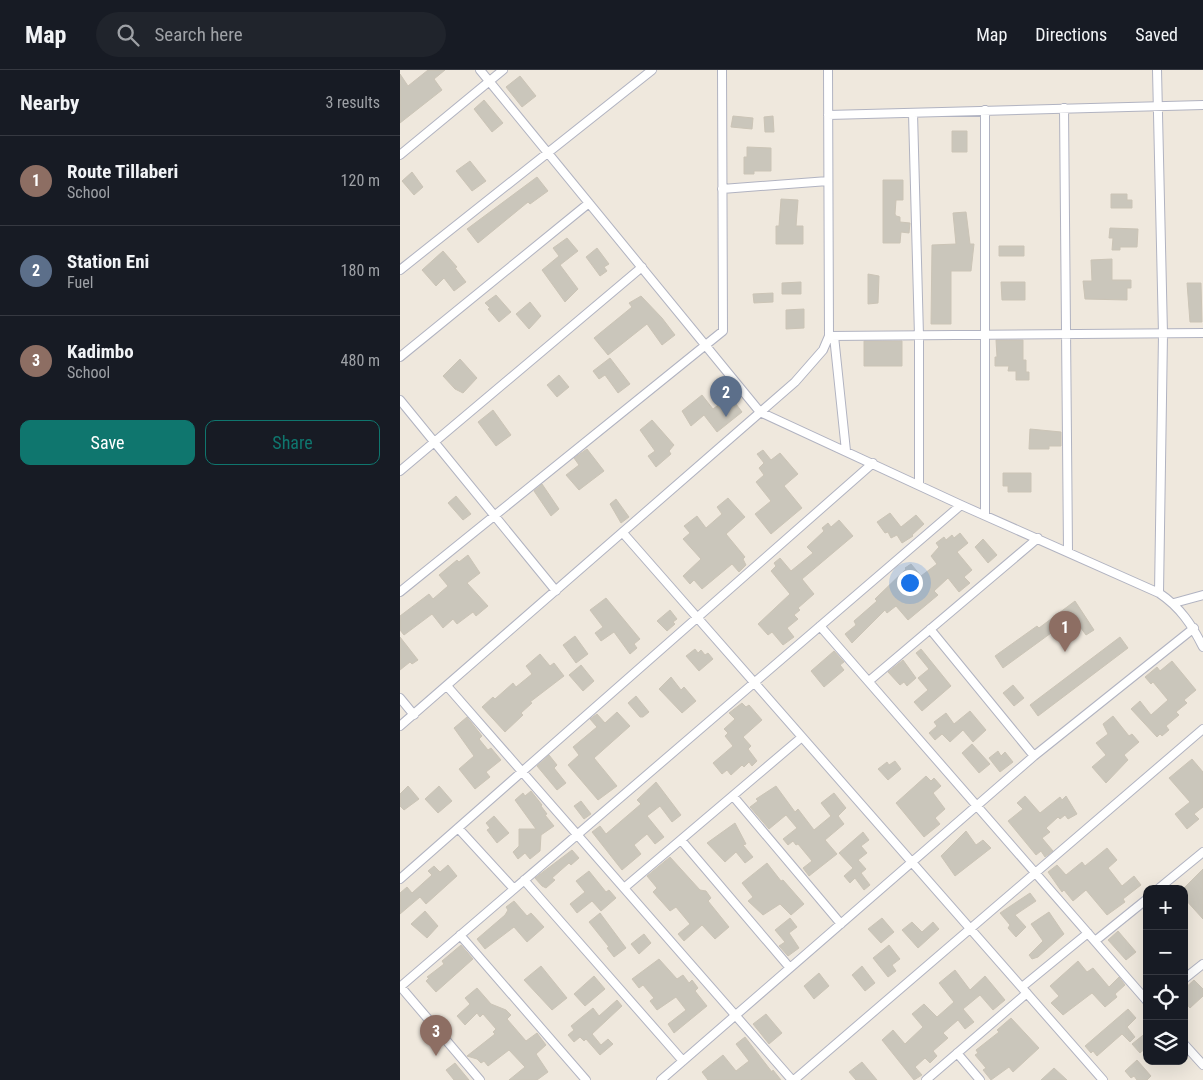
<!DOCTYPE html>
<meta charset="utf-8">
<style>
body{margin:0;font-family:"Roboto Condensed",sans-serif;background:#20242c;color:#f1f3f6}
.controls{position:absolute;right:15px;bottom:15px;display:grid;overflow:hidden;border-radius:10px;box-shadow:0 5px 20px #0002}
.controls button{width:45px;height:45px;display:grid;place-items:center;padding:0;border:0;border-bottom:1px solid #363941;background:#171b24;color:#f1f3f6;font:25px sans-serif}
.you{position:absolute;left:509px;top:512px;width:18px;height:18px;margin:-12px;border:4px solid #fff;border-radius:50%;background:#1a73e8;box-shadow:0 0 0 8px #1a73e833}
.badge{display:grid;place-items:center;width:32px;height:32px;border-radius:50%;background:#0f766e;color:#fff;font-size:16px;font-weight:700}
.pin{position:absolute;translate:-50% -41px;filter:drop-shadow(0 1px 2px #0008)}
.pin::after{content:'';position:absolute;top:26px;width:18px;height:15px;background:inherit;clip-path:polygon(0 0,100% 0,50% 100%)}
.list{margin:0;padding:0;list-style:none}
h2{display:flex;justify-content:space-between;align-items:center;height:65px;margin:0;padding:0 20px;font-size:21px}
h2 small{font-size:16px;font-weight:400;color:#9ea1a6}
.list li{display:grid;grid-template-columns:32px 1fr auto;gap:15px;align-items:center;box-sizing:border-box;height:90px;padding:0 20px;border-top:1px solid #363941}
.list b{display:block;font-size:19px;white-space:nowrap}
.list p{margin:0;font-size:16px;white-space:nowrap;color:#9ea1a6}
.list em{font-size:16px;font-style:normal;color:#9ea1a6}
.actions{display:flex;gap:10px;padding:15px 20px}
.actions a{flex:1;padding:11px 0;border:1px solid #0f766e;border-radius:10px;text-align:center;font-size:18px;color:#0f766e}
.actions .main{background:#0f766e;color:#fff}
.icon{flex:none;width:28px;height:28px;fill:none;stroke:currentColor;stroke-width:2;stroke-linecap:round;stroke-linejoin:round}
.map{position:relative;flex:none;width:803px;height:1010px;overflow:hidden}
header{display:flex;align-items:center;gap:30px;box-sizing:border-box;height:70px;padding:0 25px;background:#171b24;border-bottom:1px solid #363941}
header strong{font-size:24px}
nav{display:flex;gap:28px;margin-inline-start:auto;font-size:18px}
.search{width:350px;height:45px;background:#20242c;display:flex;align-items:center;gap:12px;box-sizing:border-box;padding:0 18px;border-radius:28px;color:#9ea1a6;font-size:19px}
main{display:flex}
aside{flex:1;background:#171b24}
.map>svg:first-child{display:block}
</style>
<header>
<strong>Map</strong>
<div class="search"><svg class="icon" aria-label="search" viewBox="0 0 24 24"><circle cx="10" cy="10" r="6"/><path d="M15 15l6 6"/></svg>Search here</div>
<nav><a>Map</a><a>Directions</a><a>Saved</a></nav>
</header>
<main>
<aside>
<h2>Nearby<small>3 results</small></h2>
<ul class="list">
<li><span class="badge" style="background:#8d6e63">1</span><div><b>Route Tillaberi</b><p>School</p></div><em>120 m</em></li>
<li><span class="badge" style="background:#5c6f8a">2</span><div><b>Station Eni</b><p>Fuel</p></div><em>180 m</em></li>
<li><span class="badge" style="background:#8d6e63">3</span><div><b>Kadimbo</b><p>School</p></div><em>480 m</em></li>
</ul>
<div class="actions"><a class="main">Save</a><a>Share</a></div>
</aside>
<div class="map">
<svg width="803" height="1010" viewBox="0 0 803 1010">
<rect width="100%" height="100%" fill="#efe8dd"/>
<path fill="#cac6bb" stroke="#cbc4b6" d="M28,0H45L34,9L42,20L0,53V4L8,16Z
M120,6L136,26L122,37L106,17Z
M84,30L103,53L92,62L74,39Z
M333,46L353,48L352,59L331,57Z
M373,46L374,62H365L364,47Z
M552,61H567V82H552Z
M347,77L371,78V101H354V104H344V87H347Z
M70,91L86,111L72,121L56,101Z
M12,102L23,117L14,125L2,111Z
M137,107L148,121L130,134L128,132L78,173L67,159Z
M483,110H503V130H496L495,144L496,146L500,147V152L510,153L509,163L501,162L500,173H483Z
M711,124H727V130H732V138H711Z
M381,129L398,130L396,156H403V174H376V156H379Z
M566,142L570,174H574L571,201H551V254H531L532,175L556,174L553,143Z
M710,158L738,159L737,177H720V180H712L713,168H709Z
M167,168L178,181L160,195L178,219L165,232L142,200L159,186L153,178Z
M599,176H624V186H599Z
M197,178L209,194L204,197L207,201L200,206L186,187Z
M43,181L57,197L55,198L66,212L54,221L44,208L36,216L22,200Z
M712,189V210H731V218H727V230L685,229L683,211H692L691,190Z
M468,204L479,206L478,233L468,234Z
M401,212V224H382V213Z
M601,212H625V230H602Z
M787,213H801L802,252H790Z
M373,223V232L354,233L353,224Z
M96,225L111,242L99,252L88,239L90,238L85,233Z
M241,226L262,248L275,265L262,275L247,254L208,285L194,268L232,237L229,233Z
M130,232L141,246L129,259L116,244Z
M404,239V258L386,259V240Z
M596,270H623V290H626V302H629V310H616V301H608L609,296H595V287H597Z
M464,271H502V296H464Z
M210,288L230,314L218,323L205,305L199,309L193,301Z
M60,289L77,308L63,323L55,319L43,306Z
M159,305L169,317L157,327L147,315Z
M302,325L313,339L330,326L342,342L317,362L304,345L291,356L282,341Z
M93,340L111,365L96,376L78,352Z
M252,350L274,375L269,381L271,384L256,397L248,386L255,381L240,360Z
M630,359L661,362V376H649V379H629Z
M187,379L204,401L179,420L166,405L179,395L174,388Z
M363,380L371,390L380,383L398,404L384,416L402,438L371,464L355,444L371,431L356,412L364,405L359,398L364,393L357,384Z
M603,403H631V422H608V416H603Z
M142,414L159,439L151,446L134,421Z
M56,426L71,444L63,450L48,433Z
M328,428L345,447L326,464L345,487L343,489L346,495L339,502L332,494L302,519L294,510L290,514L283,506L301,489L283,469L290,463L284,456L297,446L306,458L322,444L317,437Z
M216,429L229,447L221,453L210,434Z
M490,443L501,457L516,445L524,454L512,465L513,466L502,473L497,465L491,468L488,462L485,463L477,452Z
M439,450L453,466L402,509L414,524L398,538L400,540L394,545L398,549L387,558L394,567L383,575L372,562L368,565L358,554L390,524L371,501L376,496L374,493L380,488L391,501L413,483L407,477L424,461L422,458L428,453L431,457Z
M560,463L568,473L557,482L572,500L564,507L570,513L559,522L548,508L534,521L538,525L508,550L496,536L487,543L485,540L452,573L445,564L456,555L454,551L477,531L475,529L506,499L505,498L511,494L521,506L537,494L531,486L539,477L536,473L544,467L546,470L552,465L554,468Z
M583,469L597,485L588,493L575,477Z
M68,485L80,503L67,513L88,536L76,546L73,542L57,554L53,549L43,558L32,544L4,565L0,560V546L29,524L33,529L48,516L39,505L57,490L59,492Z
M206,528L240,569L234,574L237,578L230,584L214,562L201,571L195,563L203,557L190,540Z
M675,531L694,560L686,565L673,547L603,598L595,586L637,556L639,558Z
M270,540L277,549L273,552L275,554L267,561L257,551Z
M175,566L188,584L176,593L163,575Z
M0,567L18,590L12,594L10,592L0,600Z
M720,567L728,578L638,646L630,635Z
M295,579L298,583L301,580L305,585L308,583L313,589L299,601L286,586Z
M521,579L551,616L522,641L514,632L528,620L518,608L529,599L516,583Z
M434,581L444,592L440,595L444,600L424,617L411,601Z
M140,584L150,596L154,593L164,606L130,632L132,633L121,643L123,645L105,662L82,637L93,627L95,629L113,613L116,617L132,604L126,596Z
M503,590L516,608L507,616L504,612L500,615L488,602Z
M772,591L796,620L784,630L787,633L776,642L779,645L766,656L769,660L762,666L760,664L757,667L731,639L740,631L751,645L768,630L753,612L751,614L745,607L757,597L760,601Z
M181,595L194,611L183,621L169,605Z
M271,607L281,620L284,617L296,631L282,643L259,619Z
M613,615L624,628L614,636L603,623Z
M236,626L249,642L243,647H240L228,633Z
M342,633L346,637L349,635L362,650L343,667L351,676L348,679L357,691L352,696L349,692L344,697L342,695L331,705L327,700L322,704L313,693L333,676L325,666L328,663L324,659L335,649L329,643Z
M570,641L586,660L573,672L563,660L550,672L542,664L535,670L529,663L537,656L534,652L546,643L554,654Z
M217,642L230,656L194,688L217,716L198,730L168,695L179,685L173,677L197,657L190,649L197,644L205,653Z
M713,646L729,666L732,664L739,672L724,685L728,690L706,713L692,697L706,685L696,673L708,664L703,654Z
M67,647L82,666L79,669L88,680L91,678L101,690L86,702L90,707L75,719L59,699L74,686L54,658Z
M572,674L590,694L579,703L562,683Z
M598,681L601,686L605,682L613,692L600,702L589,688Z
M149,685L157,695L154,698L166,713L157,720L137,696Z
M792,689L803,702V737L794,744L799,749L787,759L775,744L790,732L769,708Z
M495,691L501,699L488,710L478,699L487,692L489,695Z
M526,706L531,711L534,708L541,716L533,723L545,739L535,748L540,754L524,767L496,733Z
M256,712L281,745L272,752L260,736L247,746L264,767L255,774L247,764L234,775L241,784L222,800L192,762L200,756L206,764L241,734L237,730Z
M8,716L19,729L4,740L0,736V724Z
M39,716L52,731L38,743L25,729Z
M376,716L395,742L398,739L414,760L431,746L421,733L434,723L446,738L438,746L444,754L425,770L437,784L409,806L403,798L412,791L398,774L396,775L393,771L388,775L383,769L397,758L386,745L369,759L350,737L358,731L356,729Z
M131,721L142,735L141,736L147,744L145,745L154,756L141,765L140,781L130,789L125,783L118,789L113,782L119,776V759H136L115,730L123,723L125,726Z
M625,726L640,743L660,727L662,730L666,726L677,744L668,749L665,745L660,749L658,747L646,758L650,762L642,768L653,781L645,787L641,781L636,785L608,751L623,739L617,733Z
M181,731L191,744L184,749L174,736Z
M94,746L109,763L97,773L87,760L90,758L86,753Z
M335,753L346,774L343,775L353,787L345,793L336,782L325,792L307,773Z
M566,761L576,775L583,770L591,778L555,806L541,786Z
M463,762L469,770L461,776L467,783L458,790L466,799L461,803L470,815L464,820L455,808L450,813L444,806L453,798L439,783Z
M707,778L717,790L708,798L722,816L734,806L741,815L723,829L725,832L707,845L686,820L673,831L664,820L662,822L648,802L657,795L666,805L682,792L685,796Z
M172,780L179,788L171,795L169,793L152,808L155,810L146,818L142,816L135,808Z
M270,787L300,820L306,821L311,828L308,831L329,857L315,869L302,855L284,871L278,864L290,854L276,837L270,841L253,822L257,818L247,806Z
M367,793L381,811L383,810L404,834L391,845L380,834L363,845L348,831L353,827L342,813Z
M48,795L57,806L26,834L20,827L0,844V823L7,817L12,823L32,805L28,801L34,796L40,802Z
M803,799V849L784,828V818Z
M189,801L206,822L209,820L216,828L201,841L192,831L177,843L170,834L185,822L176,811Z
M630,823L636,831L615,845L626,857L616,867L608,858L610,855L600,843Z
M114,831L127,846L131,843L144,857L127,872L114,857L85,879L77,869L105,845L108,840L106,837Z
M25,841L38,856L27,868L11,854Z
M649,842L664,864L638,887L632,889L629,885L643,871L631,854Z
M200,843L226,878L214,887L207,878L209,877L189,852Z
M390,848L397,857L389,863L399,878L388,886L379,876L385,872L375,860Z
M482,848L494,862L481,873L468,859Z
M512,852L522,862L533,852L539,859L518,878L502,860Z
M718,861L736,882L726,890L708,870Z
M244,864L251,873L239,884L231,874Z
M61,875L73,889L36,922L26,911L29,908L27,907L44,894L42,891Z
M489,875L500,889L492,895L496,901L488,907L473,888Z
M259,889L277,909L283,905L289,913L292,910L298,918L295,921L307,936L274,963L268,954L286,940L276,927L257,940L250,931L254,928L243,915L239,918L232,909Z
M678,891L687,902L693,898L709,917L719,907L725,915L715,924L717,927L705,937L692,923L663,945L651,933L659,926L650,916Z
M141,896L167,928L152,940L124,910Z
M462,896L475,913L465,921L452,905Z
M555,900L570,920L585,906L605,930L593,940L580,925L563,939L574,952L565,959L558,950L543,963L548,968L533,981L537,986L530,993L525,988L515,997L522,1005L514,1010L482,970L493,960L505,974L523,957L512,944L524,934L537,947L554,932L539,913Z
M419,903L429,916L414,929L404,916Z
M194,906L205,919L185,936L174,924Z
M794,910L803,919V926L790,938L784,931V919Z
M77,918L91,934L106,940L111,945L107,949L126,971L137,963L146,975L136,984L148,1002L137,1010H109L125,997L109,980L88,996L84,991L81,993L77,989L67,986L95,964L93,962L96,959L83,944L80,947L77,943L65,955L57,946L70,934L65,928Z
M217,930L222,936L192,964L201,975L208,969L213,974L200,985L186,969L184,971L180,967L174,972L168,965L174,960L171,956L193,938L199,946Z
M728,939L736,948L727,957L735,967L730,972L722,964L697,986L693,981L691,983L685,976Z
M366,944L382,963L369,974L353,954Z
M611,948L639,978L613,1002L609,997L591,1010L583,1000L586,998L575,985L578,983L576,980L599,962L597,960Z
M747,962V977L740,983L732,974Z
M345,967L372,1002L373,1000L381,1010H308L302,1002L323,985L336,1001L349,991L336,974Z
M737,990L751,1006L747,1010H737L734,1006L731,1008L725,1001Z
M462,992L477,1010H456L449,1002Z
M55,993L69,1010H54L46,1000Z
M654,998L667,1010H641Z"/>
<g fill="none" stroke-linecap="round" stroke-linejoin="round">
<g stroke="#b1b3c1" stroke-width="10">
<path id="minor" d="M80,0L360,342L561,435L759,523C780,537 792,555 803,577
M757,0L763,264L759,523
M664,38L668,481
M513,43L519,266V414
M428,45L803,35
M0,85L103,0
M322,119L428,111
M0,200L252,0
M429,266L803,263
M434,266L446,381
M0,287L189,133
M0,330L156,521
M0,401L242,197
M585,445V40
M223,463L703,1010
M0,522L323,261L322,0
M774,533L803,525
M420,556L747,931
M530,559L634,686
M469,611L638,468
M47,616L392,1010
M0,628L14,645
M0,656L395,312L423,280L429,266L428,0
M333,726L441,854
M58,758L114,819
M281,770L390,898
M0,809L473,393
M124,810L283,991
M224,818L402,667
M758,819L803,782
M60,865L186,1010
M695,871L747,829
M784,909L803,894
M0,916L80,1010
M0,917L561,435
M622,917L688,863
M784,974L803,995
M557,983L580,1010
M261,1010L634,686L794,558
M394,1010L803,659
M526,1010L627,923"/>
</g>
<use href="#minor" stroke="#fff" stroke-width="8"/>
</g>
</svg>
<div class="controls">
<button>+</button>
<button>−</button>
<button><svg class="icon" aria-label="locate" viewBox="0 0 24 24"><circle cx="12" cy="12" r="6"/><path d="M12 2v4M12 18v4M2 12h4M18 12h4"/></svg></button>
<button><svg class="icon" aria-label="layers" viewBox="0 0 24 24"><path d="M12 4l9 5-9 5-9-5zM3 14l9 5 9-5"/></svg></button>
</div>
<div class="you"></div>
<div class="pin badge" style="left:665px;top:582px;background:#8d6e63">1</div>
<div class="pin badge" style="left:326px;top:347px;background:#5c6f8a">2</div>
<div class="pin badge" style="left:36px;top:986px;background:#8d6e63">3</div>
</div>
</main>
